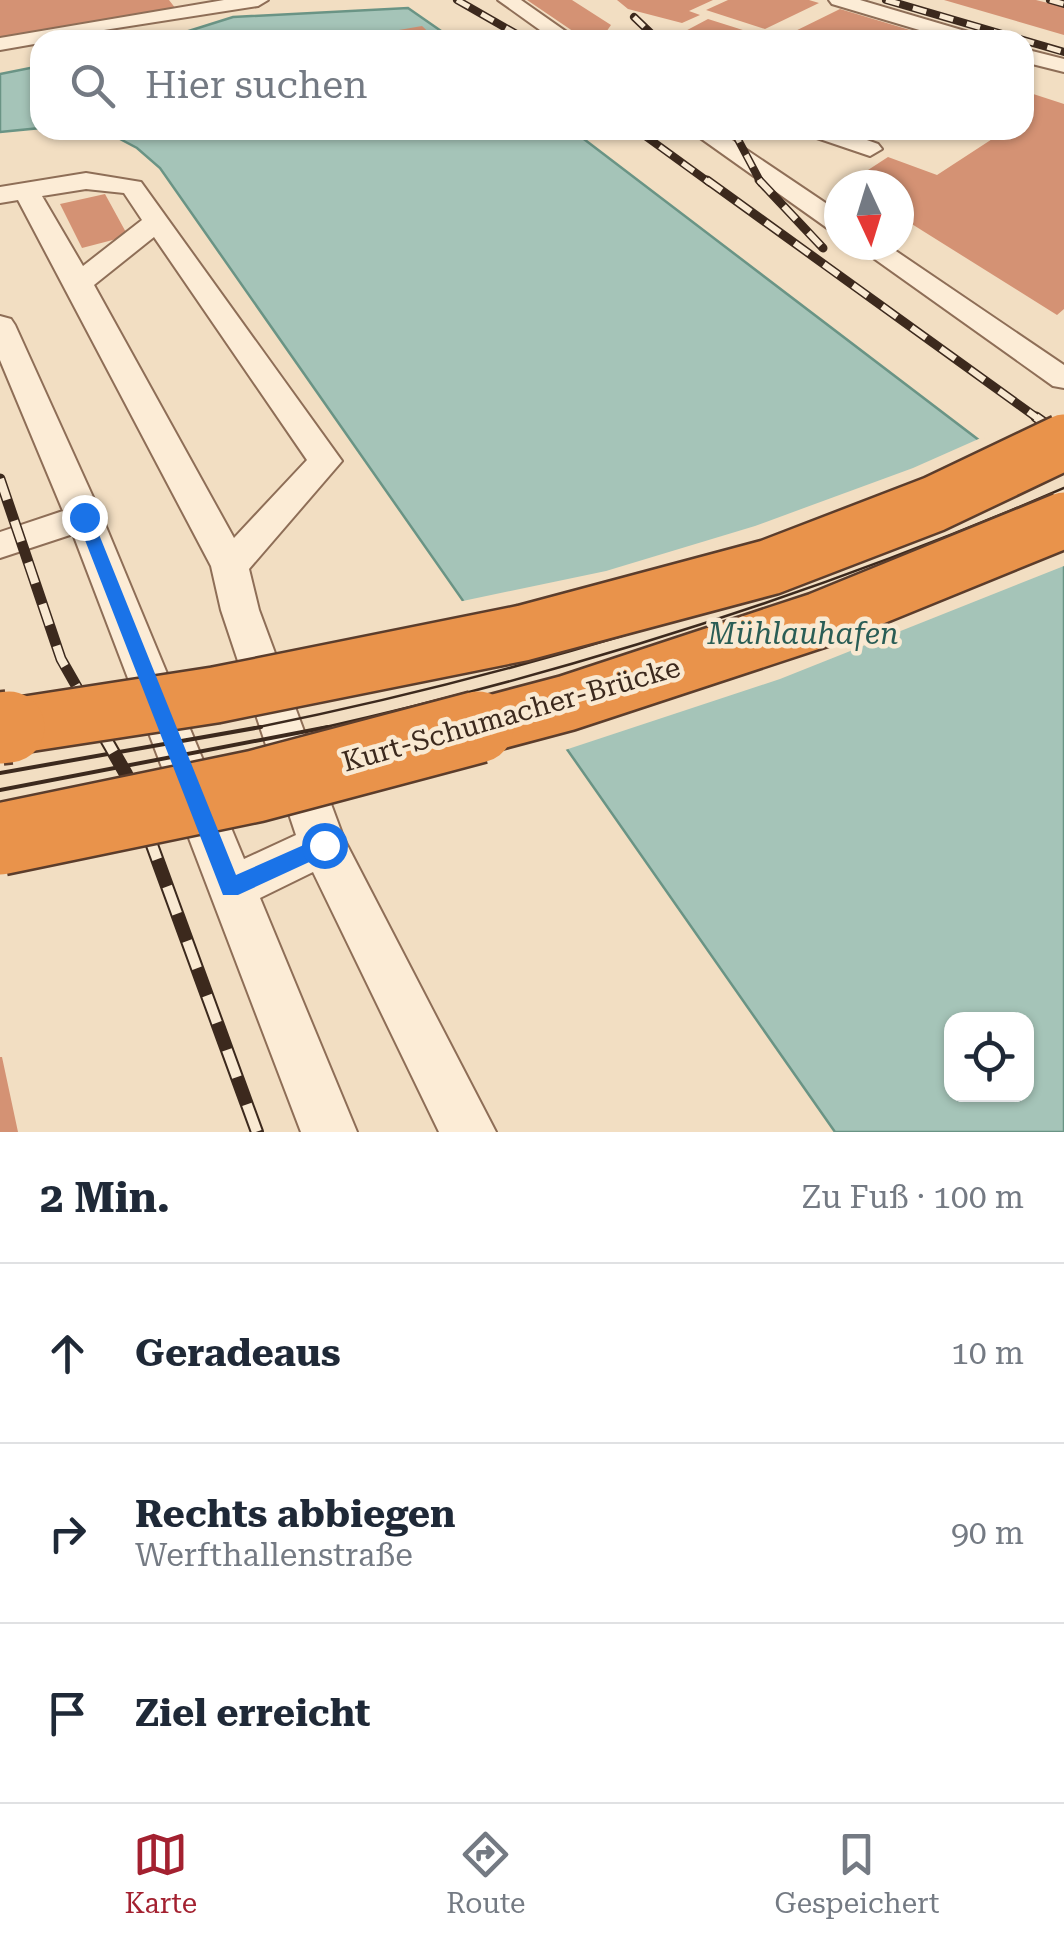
<!DOCTYPE html>
<html lang="de">
<meta charset="utf-8">
<style>
body{margin:0;font-family:"Roboto Serif",serif;background:#f2f2f3;color:#1f2937}
.controls{position:absolute;right:30px;bottom:30px;display:grid;overflow:hidden;border-radius:20px;box-shadow:0 2px 8px #0004}
.controls button{width:90px;height:90px;display:grid;place-items:center;padding:0;border:0;border-bottom:2px solid #e0e1e3;background:#fff;color:#1f2937;font:50px sans-serif}
.compass{position:absolute;left:824px;top:170px;width:90px;height:90px;border-radius:50%;background:#fff;box-shadow:0 2px 8px #0004;rotate:176deg}
.stop{position:absolute;width:30px;height:30px;margin:-22px;border:8px solid #1a73e8;border-radius:50%;background:#fff}
.stop.end{background:#1a73e8;border-color:#fff;box-shadow:0 2px 10px #0008}
.list{margin:0;padding:0;list-style:none}
h2{display:flex;justify-content:space-between;align-items:center;height:130px;margin:0;padding:0 40px;font-size:42px}
h2 small{font-size:32px;font-weight:400;color:#747a83}
.list li{display:grid;grid-template-columns:65px 1fr auto;gap:30px;align-items:center;box-sizing:border-box;height:180px;padding:0 40px;border-top:2px solid #e0e1e3}
.list b{display:block;font-size:38px;white-space:nowrap}
.list p{margin:0;font-size:32px;white-space:nowrap;color:#747a83}
.list em{font-size:32px;font-style:normal;color:#747a83}
.icon{flex:none;width:55px;height:55px;fill:none;stroke:currentColor;stroke-width:2;stroke-linecap:round;stroke-linejoin:round}
.map{position:relative;flex:none;width:1064px;height:1132px;overflow:hidden}
.search{position:absolute;background:#fff;box-shadow:0 2px 8px #0004;left:30px;right:30px;top:30px;height:110px;display:flex;align-items:center;gap:25px;box-sizing:border-box;padding:0 35px;border-radius:30px;color:#747a83;font-size:38px}
.sheet{height:670px;background:#fff}
nav{display:flex;justify-content:space-around;align-items:center;box-sizing:border-box;height:140px;border-top:2px solid #e0e1e3;background:#fff;font-size:28px;color:#747a83}
nav a{display:grid;justify-items:center;gap:5px}
nav .on{color:#a32130}
.map>svg:first-child{display:block}
</style>
<div class="map">
<svg width="1064" height="1132" viewBox="0 0 1064 1132">
<rect width="100%" height="100%" fill="#f2dec2"/>
<path fill="#a5c4b8" stroke="#6a9485" stroke-width="2.5" fill-rule="evenodd" d="M408,8L454,40H160L233,17Z
M40,66V128L0,132V74Z
M103,130H572L1064,505V1132H835L160,168L137,148ZM952,1019H1026V1094H952Z"/>
<path fill="#f2dec2" d="M983,437L1064,499V566L780,679L562,751L458,602L606,571L755,526L913,468Z"/>
<path fill="#d49274" d="M0,0H169L176,9L0,38Z
M527,0H572L611,25L604,35L586,40Z
M617,0H713L689,11L700,15L682,23L628,9Z
M728,0H809L819,3L765,29L706,10Z
M944,0H1036L1064,7V35Z
M840,9L940,39V40H777Z
M708,19L746,31L727,40H685L676,36Z
M422,26L437,40H353V38Z
M1024,91L1064,104V309L1057,315L899,216V185H845L888,157L937,175L1006,130H1024Z
M105,194L128,236L82,248L60,204Z
M0,1057H2L18,1132H0Z"/>
<g fill="none" stroke-linecap="round" stroke-linejoin="round">
<g stroke="#8e6e57" stroke-width="4">
<path id="minor" d="M224,0H268L258,6L40,40V43L0,50V38Z
M498,0H521L578,40H554Z
M829,0H860L982,36L985,40H953L832,4Z
M614,34H642L652,40H604Z
M1024,49L1064,59V72L1024,62Z
M689,130H717L839,212V232L830,230Z
M804,130H839L878,144L882,149L870,156L808,135Z
M86,173L141,182L342,461L249,569L259,610L344,839L496,1132H439L313,872L260,898L357,1132H301L73,534L0,558V532L63,511L0,360V316L11,319L15,325L102,517L244,859L296,835L221,610L211,566L18,200L0,203V187ZM86,189L124,193L142,220L83,266L42,196ZM154,237L307,460L234,538L94,285Z
M855,245H887L1064,365V388L1053,386Z"/>
</g>
<use href="#minor" fill="#fcecd6" fill-rule="evenodd"/>
<path stroke="#3c291d" stroke-width="2.5" d="M954,520L1064,472
M249,729C435,692 616,642 795,580
M317,729C576,671 820,593 1064,488"/>
<path stroke="#3c291d" stroke-width="4" d="M0,773L261,727
M0,790L328,727"/>
<g stroke="#3c291d" stroke-width="8">
<path id="rail-far3" d="M457,0L527,40
M886,0L1064,52
M1050,0L1064,4
M634,17L658,40
M637,130L710,183
M733,130L761,183"/>
</g>
<g stroke="#3c291d" stroke-width="9">
<path id="rail-far2" d="M707,180L1040,420
M759,180L823,248"/>
</g>
<g stroke="#3c291d" stroke-width="11">
<path id="rail-far1" d="M1036,417L1064,437
M0,479L61,659L101,729"/>
</g>
<g stroke="#3c291d" stroke-width="14">
<path id="rail" d="M99,727L126,774L257,1132"/>
</g>
<use href="#rail-far3" stroke="#f9e9d2" stroke-width="5" stroke-dasharray="14" stroke-linecap="butt"/>
<use href="#rail-far2" stroke="#f9e9d2" stroke-width="6" stroke-dasharray="18" stroke-linecap="butt"/>
<use href="#rail-far1" stroke="#f9e9d2" stroke-width="8" stroke-dasharray="22" stroke-linecap="butt"/>
<use href="#rail" stroke="#f9e9d2" stroke-width="10" stroke-dasharray="29" stroke-linecap="butt"/>
<g stroke="#5b3d2c" stroke-width="60" stroke-linecap="butt">
<path id="highway-bridge-far1" d="M0,728L215,695L523,633L770,567L934,504L1064,442
M469,729L567,703L819,620L1064,520"/>
</g>
<g stroke="#5b3d2c" stroke-width="76" stroke-linecap="butt">
<path id="highway-bridge" d="M0,728L9,727
M0,839L256,786L478,727"/>
</g>
<use href="#highway-bridge-far1" stroke="#e9934b" stroke-width="55"/>
<use href="#highway-bridge" stroke="#e9934b" stroke-width="71"/>
</g>
<path fill="#1a73e8" d="M84,511L92,517L236,875L324,836L331,839V852L238,895H223L76,517Z"/>
<g text-anchor="middle" stroke-width="9" stroke-linejoin="round" paint-order="stroke">
<g font-size="28" fill="#3c291d" stroke="#f9e9d2">
<text transform="translate(511 714) rotate(-16)" y="10">Kurt-Schumacher-Brücke</text>
</g>
<g font-size="30" font-style="italic" fill="#2a5d55" stroke="#f9e9d2">
<text x="803" y="644">Mühlauhafen</text>
</g>
</g>
</svg>
<div class="controls">
<button><svg class="icon" aria-label="locate" viewBox="0 0 24 24"><circle cx="12" cy="12" r="6"/><path d="M12 2v4M12 18v4M2 12h4M18 12h4"/></svg></button>
</div>
<svg class="compass" viewBox="-18 -18 36 36"><path d="M0-13l5 13h-10z" fill="#e53935"/><path d="M0 13l5-13h-10z" fill="#747a83"/></svg>
<div class="stop" style="left:324px;top:845px"></div>
<div class="stop end" style="left:84px;top:517px"></div>
<div class="search"><svg class="icon" aria-label="search" viewBox="0 0 24 24"><circle cx="10" cy="10" r="6"/><path d="M15 15l6 6"/></svg>Hier suchen</div>
</div>
<section class="sheet">
<h2>2 Min.<small>Zu Fuß · 100 m</small></h2>
<ul class="list">
<li><svg class="icon" aria-label="ahead" viewBox="0 0 24 24"><path d="M12 20V5M6 11l6-6 6 6"/></svg><div><b>Geradeaus</b></div><em>10 m</em></li>
<li><svg class="icon" aria-label="right" viewBox="0 0 24 24"><path d="M7 20v-9h11M14 6l5 5-5 5"/></svg><div><b>Rechts abbiegen</b><p>Werfthallenstraße</p></div><em>90 m</em></li>
<li><svg class="icon" aria-label="arrive" viewBox="0 0 24 24"><path d="M6 21V4h12l-3 4 3 4H6"/></svg><div><b>Ziel erreicht</b></div></li>
</ul>
</section>
<nav>
<a class="on"><svg class="icon" aria-label="map" viewBox="0 0 24 24"><path d="M3 6l6-2 6 2 6-2v14l-6 2-6-2-6 2zM9 4v14M15 6v14"/></svg>Karte</a>
<a><svg class="icon" aria-label="directions" viewBox="0 0 24 24"><path d="M12 3l9 9-9 9-9-9zM9 14v-3h6M13 9l2 2-2 2"/></svg>Route</a>
<a><svg class="icon" aria-label="saved" viewBox="0 0 24 24"><path d="M7 4h10v16l-5-4-5 4z"/></svg>Gespeichert</a>
</nav>
